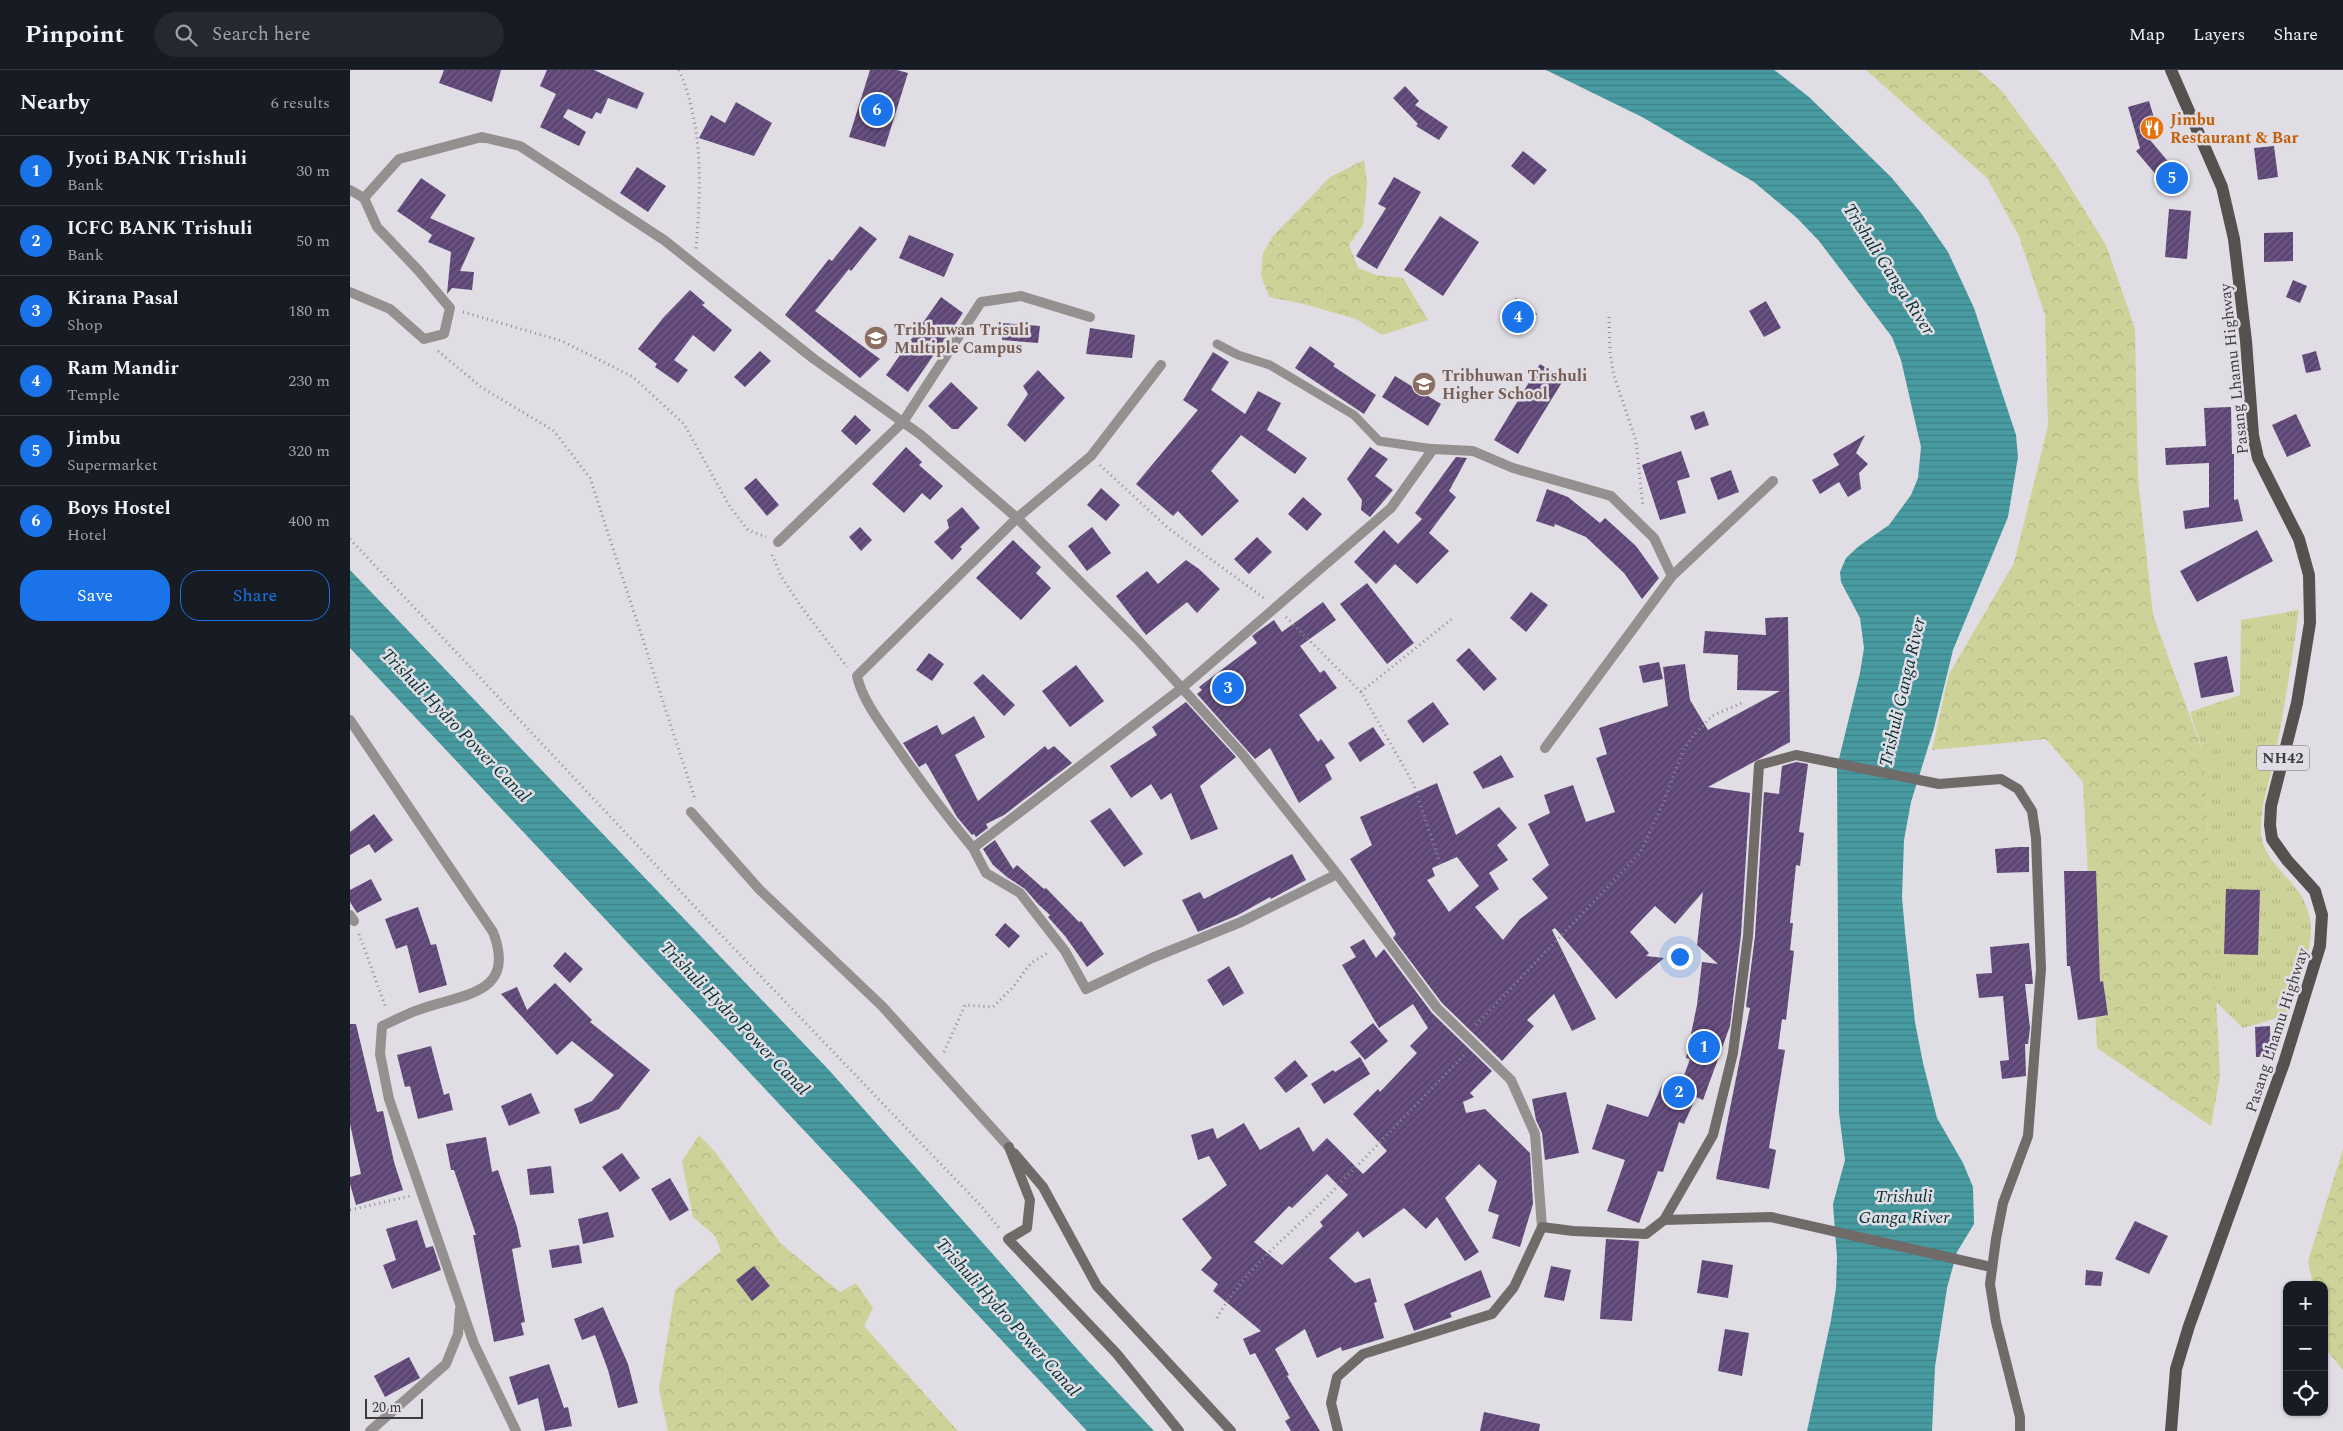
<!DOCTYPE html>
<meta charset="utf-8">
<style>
body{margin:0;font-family:Spectral,serif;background:#242831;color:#f1f3f6}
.controls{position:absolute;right:15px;bottom:15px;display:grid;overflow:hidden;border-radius:10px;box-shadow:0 1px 4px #0004}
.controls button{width:45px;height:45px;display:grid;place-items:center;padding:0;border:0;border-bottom:1px solid #363941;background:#171b24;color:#f1f3f6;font:25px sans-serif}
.scale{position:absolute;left:15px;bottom:12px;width:58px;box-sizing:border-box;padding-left:5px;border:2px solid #3d3c3f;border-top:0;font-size:14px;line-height:18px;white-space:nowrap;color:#3d3c3f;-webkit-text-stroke:4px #e0dde4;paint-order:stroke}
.you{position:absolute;left:1329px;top:886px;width:18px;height:18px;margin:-12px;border:4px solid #fff;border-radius:50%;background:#1a73e8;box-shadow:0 0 0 8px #1a73e833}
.badge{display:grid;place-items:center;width:32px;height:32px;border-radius:50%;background:#1a73e8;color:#fff;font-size:16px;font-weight:700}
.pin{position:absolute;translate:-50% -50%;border:2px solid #fff;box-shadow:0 1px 5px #0006}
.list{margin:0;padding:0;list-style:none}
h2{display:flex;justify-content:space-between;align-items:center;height:65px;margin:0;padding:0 20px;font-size:21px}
h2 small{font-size:16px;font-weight:400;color:#9ea1a6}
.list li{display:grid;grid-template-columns:32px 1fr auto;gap:15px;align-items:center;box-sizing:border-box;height:70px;padding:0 20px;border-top:1px solid #363941}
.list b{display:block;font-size:19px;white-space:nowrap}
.list p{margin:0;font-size:16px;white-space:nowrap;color:#9ea1a6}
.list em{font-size:16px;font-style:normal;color:#9ea1a6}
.actions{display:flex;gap:10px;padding:15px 20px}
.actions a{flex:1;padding:11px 0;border:1px solid #1a73e8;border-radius:20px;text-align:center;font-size:18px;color:#1a73e8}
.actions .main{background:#1a73e8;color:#fff}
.icon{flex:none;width:28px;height:28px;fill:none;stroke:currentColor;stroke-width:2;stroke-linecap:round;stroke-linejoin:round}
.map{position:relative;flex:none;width:1993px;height:1361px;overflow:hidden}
header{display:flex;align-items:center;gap:30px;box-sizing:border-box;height:70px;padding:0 25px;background:#171b24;border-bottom:1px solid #363941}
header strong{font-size:24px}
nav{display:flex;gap:28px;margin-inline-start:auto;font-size:18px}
.search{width:350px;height:45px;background:#242831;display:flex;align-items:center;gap:12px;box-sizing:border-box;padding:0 18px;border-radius:28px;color:#9ea1a6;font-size:19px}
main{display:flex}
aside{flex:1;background:#171b24}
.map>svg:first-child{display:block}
</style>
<header>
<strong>Pinpoint</strong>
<div class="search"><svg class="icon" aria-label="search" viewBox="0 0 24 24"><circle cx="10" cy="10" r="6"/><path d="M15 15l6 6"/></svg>Search here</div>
<nav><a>Map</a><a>Layers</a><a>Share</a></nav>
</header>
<main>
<aside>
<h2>Nearby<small>6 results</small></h2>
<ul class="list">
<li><span class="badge">1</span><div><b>Jyoti BANK Trishuli</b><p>Bank</p></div><em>30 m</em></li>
<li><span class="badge">2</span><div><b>ICFC BANK Trishuli</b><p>Bank</p></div><em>50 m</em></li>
<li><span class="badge">3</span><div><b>Kirana Pasal</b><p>Shop</p></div><em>180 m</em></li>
<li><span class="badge">4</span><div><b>Ram Mandir</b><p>Temple</p></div><em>230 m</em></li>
<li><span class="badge">5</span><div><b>Jimbu</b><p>Supermarket</p></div><em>320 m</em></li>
<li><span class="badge">6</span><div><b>Boys Hostel</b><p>Hotel</p></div><em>400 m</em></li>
</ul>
<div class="actions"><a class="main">Save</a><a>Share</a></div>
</aside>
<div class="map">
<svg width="1993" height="1361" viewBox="0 0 1993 1361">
<defs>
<pattern id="grass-tufts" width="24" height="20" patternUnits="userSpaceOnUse" patternTransform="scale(1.25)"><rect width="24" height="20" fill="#cdd398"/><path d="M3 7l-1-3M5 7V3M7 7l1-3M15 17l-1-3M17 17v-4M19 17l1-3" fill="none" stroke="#b1b684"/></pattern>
<pattern id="forest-crowns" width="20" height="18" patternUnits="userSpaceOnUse" patternTransform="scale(1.25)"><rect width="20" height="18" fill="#cdd398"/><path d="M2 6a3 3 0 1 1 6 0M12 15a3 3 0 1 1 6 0" fill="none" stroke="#b1b684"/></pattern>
<pattern id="water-rules" width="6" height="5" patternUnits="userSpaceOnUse" patternTransform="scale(1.25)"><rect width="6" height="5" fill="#479ba1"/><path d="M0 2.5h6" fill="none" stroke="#3c8085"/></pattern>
<pattern id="building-hatch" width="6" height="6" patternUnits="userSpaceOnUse" patternTransform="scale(1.25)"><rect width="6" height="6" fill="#5d4575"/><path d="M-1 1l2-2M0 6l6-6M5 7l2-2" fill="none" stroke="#725e85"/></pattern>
</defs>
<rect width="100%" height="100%" fill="#e0dde4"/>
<path fill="url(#grass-tufts)" d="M1949,540C1942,591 1934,641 1924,690C1919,714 1910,736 1911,761C1911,787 1937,804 1950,824C1957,835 1962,851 1961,864C1961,880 1946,932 1935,943C1929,949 1902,955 1893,958L1866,932L1854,685L1840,642L1890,625L1891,550Z"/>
<path fill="url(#forest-crowns)" d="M1516,0H1628L1652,21L1707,96L1756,175L1785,259L1788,410L1803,545L1854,685L1870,1006L1861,1056L1747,978L1733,712L1696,669L1582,680L1599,604L1664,493L1698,356L1695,245L1669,166L1637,108Z
M1014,90L1017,113L1013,155L999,175L1008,198L1026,205L1053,208L1078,250L1032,265L1006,249L954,234L919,227L911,205L913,183L923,166L980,107Z
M349,1065L366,1083L431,1174L490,1222L506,1213L523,1238L514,1256L608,1361H318L309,1320L325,1220L371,1181L365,1166L343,1147L332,1091Z
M1993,1079V1300L1974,1277V1215H1963L1958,1191Z"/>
<path fill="url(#water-rules)" d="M1196,0H1424L1427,2L1459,27L1541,107L1571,143L1598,182L1624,238L1666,365L1668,387L1658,447L1603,580L1584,658L1561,732L1554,770L1552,827L1555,861L1565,952L1573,993L1587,1048L1613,1093L1623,1117L1624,1154L1607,1182L1597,1218L1585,1297L1582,1361H1457L1481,1250L1486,1218L1487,1187L1483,1134L1495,1090L1489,1043L1487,697L1510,603L1514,578L1510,548L1491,512L1490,502L1496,488L1509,476L1539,455L1561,425L1568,408L1571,377L1551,290L1542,267L1469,171L1447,148L1404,112L1292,47Z
M0,500L478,999L737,1290L804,1361H737L0,578Z"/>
<path fill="url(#building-hatch)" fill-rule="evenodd" d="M94,0H151L142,32L89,13Z
M197,0H244L294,23L287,39L258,28L251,44L246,42L242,49L218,39L213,47L236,62L229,76L190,57L206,24L190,16Z
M520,0H547L558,3L535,77L499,67Z
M1055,16L1069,31L1065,35L1098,57L1089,70L1066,56L1068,54L1043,28Z
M1799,31L1808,61L1795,64L1832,108L1818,119L1786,81L1790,78L1778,37Z
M386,32L422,53L404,86L349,68L361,45L375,53Z
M1924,76L1928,107L1908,110L1904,78Z
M1173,81L1197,100L1184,115L1161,96Z
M287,97L316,116L298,142L270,123Z
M1044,107L1071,122L1027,199L1006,186L1036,138L1028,134Z
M71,108L96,125L80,148L125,168L110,201L124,202L122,220L102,218L97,224L101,182L78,172L82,165L47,141Z
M1819,139L1841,141L1837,189L1815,187Z
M1090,146L1129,172L1093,226L1054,200Z
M510,156L527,169L501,201L499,199L465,241L530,289L510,308L435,245L479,189L482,191Z
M1943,162V191L1914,192V163Z
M559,165L604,184L594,207L549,188Z
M1943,210L1957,216L1950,233L1936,227Z
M340,220L355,233L352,235L382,260L364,282L343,265L324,290L338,300L328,313L305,297L307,294L288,279L313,248Z
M591,227L613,243L558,322L536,305Z
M1166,228L1187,244L1171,265L1150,250Z
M1416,231L1431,258L1414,267L1399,241Z
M653,253L690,256L688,273L652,270Z
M740,258L785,265L782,288L736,284Z
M960,276L985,294L983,296L1026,325L1014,344L945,298Z
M410,281L421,291L395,317L384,307Z
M1966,281L1971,300L1956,303L1952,285Z
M863,282L879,292L861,320L895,344L908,321L931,333L917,360L957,388L945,404L891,365L861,401L889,431L852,466L828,441L823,446L786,414L848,340L833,330Z
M1190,294L1214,309L1168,384L1144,370Z
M688,300L715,328L675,372L657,355L678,324L673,316Z
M1045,306L1091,334L1078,356L1032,327Z
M601,312L628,338L608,359H602L578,336Z
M1881,337L1882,384H1884V430L1888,429L1893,451L1835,459L1833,441L1859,437V393L1816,395L1815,378L1856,376L1854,338Z
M1354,341L1359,355L1345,360L1340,346Z
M1946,344L1961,376L1937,387L1922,355Z
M505,345L521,360L506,375L491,361Z
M1515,365L1506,383L1518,394L1509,403L1511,419L1498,427L1489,412L1470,424L1462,410L1489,395L1483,384Z
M556,377L572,392L569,395L593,416L580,430L572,423L554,443L522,414Z
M1020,377L1038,389L1025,406L1043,420L1020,447L1011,440L1012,430L997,409Z
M1331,381L1340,407L1327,411L1336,443L1310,450L1292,395Z
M1106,387L1117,388L1099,421L1106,427L1079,463L1099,481L1067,514L1045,494L1026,514L1004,492L1034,460L1048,474L1072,449L1065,443Z
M1381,400L1389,422L1368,430L1360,408Z
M406,408L429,435L417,446L394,418Z
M751,418L770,435L756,451L737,435Z
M1197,419L1218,427L1250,453L1255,448L1286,476L1309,508L1292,529L1274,503L1236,467L1205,454L1204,457L1186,451Z
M953,427L972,444L957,461L938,444Z
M612,437L630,458L610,477L612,479L602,490L584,472L599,458L597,450Z
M510,457L522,470L511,481L499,467Z
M742,457L761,483L737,501L718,476Z
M1907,460L1923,491L1847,532L1830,501Z
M907,467L922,482L899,504L884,489Z
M663,470L691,497L686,503L701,518L671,550L626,508Z
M836,490L849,499L870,519L847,543L837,532L796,565L766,526L797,501L808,514Z
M1017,513L1064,573L1037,594L990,534Z
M1181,522L1198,535L1176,562L1160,548Z
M973,532L986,550L950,576L970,603L974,600L987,618L949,645L968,672L971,669L985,688L975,695L982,709L949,733L920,678L905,689L847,624L852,620L849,617L907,573L902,566L907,562L924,550L932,562Z
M1438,547L1440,672L1358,717L1400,723L1391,865L1380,956L1353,1030L1346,1027L1334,1054L1329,1052L1313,1102L1308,1101L1289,1153L1257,1141L1275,1090L1242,1079L1257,1034L1298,1047L1312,1015L1328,1022L1340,989L1336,988L1347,935L1352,892L1368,894L1347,875L1353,822L1325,854L1305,836L1280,862L1299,883L1296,886L1314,888L1266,929L1205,858L1202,860L1246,949L1222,961L1204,924L1177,950L1184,956L1152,991L1092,933L1043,868L1046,864L1000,789L1022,775L1010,747L1087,713L1106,765L1149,737L1167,758L1147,775L1158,790L1139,803L1149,819L1125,837L1153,870L1170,849L1198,828L1182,809L1199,795L1178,754L1200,743L1194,725L1223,715L1236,752L1265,742L1246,688L1257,684L1249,658L1318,636L1313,597L1335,594L1340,630L1358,660L1430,621L1387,620L1388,585L1353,583L1355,561L1416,565L1415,548ZM1107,787L1129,816L1099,842L1077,810L1085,806L1082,798Z
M1119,578L1147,609L1134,621L1106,590Z
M579,583L594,594L582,611L566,600Z
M1877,586L1884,622L1851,628L1844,593Z
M1309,592L1313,609L1293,613L1289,596Z
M726,595L754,631L720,657L692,621Z
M633,604L665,635L654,646L623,613Z
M836,632L886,687L850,716L868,759L841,770L821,723L811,730L801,714L781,728L760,696L807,665L802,657Z
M1083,632L1099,654L1073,673L1057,651Z
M624,646L635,667L605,685L628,731L695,676L698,680L704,676L722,693L654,745L636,754L638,758L626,767L624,764L622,765L607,747L576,693L569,697L553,673L587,655L592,665Z
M1023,657L1035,675L1010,692L998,673Z
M1151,685L1164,707L1133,719L1123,702Z
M1446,692L1458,694L1449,762L1454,763L1450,796L1446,795L1440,853H1443L1440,880L1444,881L1436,950L1432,949L1428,979L1435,980L1419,1078L1426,1080L1419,1119L1366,1109L1400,938L1396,937L1405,866L1414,722L1429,724L1432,696Z
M760,738L793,784L774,797L740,751Z
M24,744L43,770L25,783L19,774L0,785V762Z
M645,770L663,799L667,795L694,819L696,818L729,852L731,851L754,884L737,897L715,866L698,847L700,845L688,834L675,819L657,807L643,795L633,779Z
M1668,777H1679V802L1647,803L1645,779Z
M942,784L956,810L921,829L920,827L888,845L848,862L832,830L850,822L854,829Z
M1714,801H1746L1750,912L1753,911L1758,945L1728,950L1720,896H1717Z
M21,809L32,830L7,843L0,832V820Z
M1876,819L1910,820L1908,885L1874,884Z
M68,837L81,875L86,874L97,915L69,923L57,875L46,879L35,849Z
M655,853L670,866L659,878L645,865Z
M1014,869L1026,888L1034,879L1082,943L1142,1001L1120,1023L1124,1027L1113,1032L1116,1043L1135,1039L1180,1083L1183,1134L1170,1177L1142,1168L1149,1145L1138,1141L1147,1111L1129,1094L1095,1128L1129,1182L1115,1191L1087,1147L1076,1159L1054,1138L1013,1168L1008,1161L979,1188L1005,1213L1020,1208L1027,1232L1024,1233L1034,1268L992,1281L991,1277L967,1288L955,1259L925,1279L939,1305L937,1306L970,1361H941L935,1351L940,1348L905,1283L900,1285L893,1269L911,1261L863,1221L868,1214L851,1200L862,1188L832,1149L877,1115L859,1086L848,1090L841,1065L863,1058L867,1069L894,1053L910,1080L949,1057L963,1082L977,1068L1013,1104L1037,1081L1003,1044L1028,1019L1030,1022L1067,983L1060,976L1078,958L1063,934L1029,958L992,895L1006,887L1000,877ZM977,1104L998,1125L970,1152L973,1156L932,1195L904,1172L939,1136L942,1138Z
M1679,873L1683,914H1675L1680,958L1678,974H1675L1676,1006L1652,1009L1650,991L1659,990L1653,926L1629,928L1626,904L1642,903L1640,877Z
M215,882L233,899L220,913L203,896Z
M879,896L894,923L873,936L857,910Z
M205,913L242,950L240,952L300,1000L269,1039L230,1054L224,1039L242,1031L264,1005L222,971L207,985L151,924L167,917L177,940Z
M1023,953L1038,971L1015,990L1000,972Z
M0,954H6L27,1042L33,1041L44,1092L53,1120L6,1135L0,1114V1107L11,1104L0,1054Z
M1920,956L1921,987H1906L1905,957Z
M81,976L94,1025L99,1023L103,1040L68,1049L60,1016L55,1017L47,985Z
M1010,987L1020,1004L974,1034L961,1014L983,1000L985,1002Z
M945,990L958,1006L936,1023L924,1008Z
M1216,1022L1229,1083L1195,1090L1192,1063L1186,1050L1182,1029Z
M181,1023L190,1043L159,1056L151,1036Z
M136,1067L142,1102L148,1100L167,1157L171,1177L162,1179L175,1252L171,1253L174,1265L144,1272L123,1165H126L104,1100H101L96,1074Z
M272,1083L290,1108L270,1122L252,1097Z
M201,1096L204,1123L180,1125L177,1099Z
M320,1108L339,1140L320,1151L301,1119Z
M258,1142L264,1167L233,1174L228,1149Z
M67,1150L76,1178L83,1176L91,1200L42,1219L33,1195L46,1190L36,1159Z
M1785,1151L1818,1166L1799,1204L1765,1189Z
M1256,1169L1289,1171L1282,1251L1250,1249Z
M229,1175L232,1193L202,1198L199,1180Z
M1352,1190L1383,1195L1378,1228L1347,1223Z
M404,1196L420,1216L402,1231L386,1210Z
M1201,1196L1221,1200L1214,1231L1194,1227Z
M1131,1200L1141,1227L1100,1243L1102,1247L1064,1261L1054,1234Z
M1736,1200L1753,1202L1751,1216L1735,1215Z
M253,1237L278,1294L288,1333L268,1338L258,1300L245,1265L232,1270L224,1249Z
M1375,1259L1399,1263L1392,1306L1368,1301Z
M59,1287L70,1308L35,1327L24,1306Z
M199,1294L214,1338L218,1337L222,1356L195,1361L188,1328L168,1335L159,1307Z
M1134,1342L1190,1354L1189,1361H1130Z"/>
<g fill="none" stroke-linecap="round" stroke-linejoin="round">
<path stroke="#8f8d92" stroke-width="3" stroke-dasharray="1 4" stroke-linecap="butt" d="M329,0C354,59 351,117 346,179
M113,242L212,271L283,307L334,354L380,437L398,460L416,467
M1259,247L1260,283L1264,306L1286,371L1293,437
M88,281L131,317L204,361L240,408L345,729
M750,395L818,458L914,528
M0,469L376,870L631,1136L649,1158
M422,485L431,506L450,535L497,597
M936,547L1011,622L1063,713L1090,793
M1011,622L1103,548
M9,864L36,938
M1126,955L1290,783L1312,736L1333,681L1343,666L1362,646L1394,632
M594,982L615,935L643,937L663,917L681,893L699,882
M0,1140L60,1126
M867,1248C891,1204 933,1170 969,1135C1018,1085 1067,1034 1115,984"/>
<path stroke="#94908f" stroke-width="9" d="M867,274L888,285L920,295L1004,345L1029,371L1083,379"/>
<path stroke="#94908f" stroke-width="10" d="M0,120L14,128
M0,222L40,239L74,269L94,264L100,238L68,200L27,157L14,128L49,89L132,67L170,76L314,170L464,289L571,365L667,448L788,570L893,685L987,804L1087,938L1161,1010L1185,1064L1192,1157
M428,472L553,352L631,232L671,226L740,247
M1322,506L1423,411
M0,650L143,862C168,926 110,924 68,940C56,944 44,951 32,956L30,984L39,1029L124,1274L166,1361
M341,742L409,819L532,936L659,1077
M623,778C594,743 568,708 542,670C529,651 512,629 507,606L667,448L741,386L811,295
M987,804L891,852L802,888L736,919L715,881L670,823L636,803L623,778L832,618L1041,438L1083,379L1123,381L1163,398L1261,426L1304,468L1322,506L1195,678
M0,845L4,851
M20,1361L96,1294L108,1264L110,1239"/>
<path stroke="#706b69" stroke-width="10" d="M659,1077L680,1130L677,1158L658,1169L767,1284L829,1361
M664,1083L693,1117L747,1216L881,1361
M1314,1150L1421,1147L1641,1197
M988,1361L981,1333L987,1307L1013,1284L1142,1244L1164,1217L1192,1157L1223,1161L1296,1164L1314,1150L1363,1065L1383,983L1398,866L1409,695L1446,685L1589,714L1651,709L1668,719L1682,741L1686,768L1691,899L1678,1066L1653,1133L1646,1169L1640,1214L1646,1252L1670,1347V1361"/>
<path stroke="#56514e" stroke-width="12" d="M1821,1361L1826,1299L1839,1256L1934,993L1970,876L1972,845L1965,821L1937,790L1922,769L1920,755L1921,736L1947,633L1960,553L1959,505L1949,469L1908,388L1903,365L1896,271L1884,169L1872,117L1821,0"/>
</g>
<defs>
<g id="restaurant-disc" transform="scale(1.25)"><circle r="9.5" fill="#e8710a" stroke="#e0dde4"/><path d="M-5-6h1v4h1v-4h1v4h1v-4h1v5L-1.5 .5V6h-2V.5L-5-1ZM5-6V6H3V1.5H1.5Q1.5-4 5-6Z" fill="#fff"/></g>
<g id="university-disc" transform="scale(1.25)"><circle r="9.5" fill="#8d6e63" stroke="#e0dde4"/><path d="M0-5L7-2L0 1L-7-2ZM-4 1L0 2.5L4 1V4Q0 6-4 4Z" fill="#fff"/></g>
<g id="school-disc" transform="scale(1.25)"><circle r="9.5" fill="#8d6e63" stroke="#e0dde4"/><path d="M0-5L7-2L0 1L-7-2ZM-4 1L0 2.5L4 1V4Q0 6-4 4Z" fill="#fff"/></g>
</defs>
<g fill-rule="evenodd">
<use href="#restaurant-disc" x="1802" y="58"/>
<use href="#university-disc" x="526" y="268"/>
<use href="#school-disc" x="1074" y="314"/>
</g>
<g text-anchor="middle" stroke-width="5" stroke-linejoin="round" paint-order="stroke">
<rect fill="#e0dde4" stroke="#6e6c70" stroke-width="1" x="1907" y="675.5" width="52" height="25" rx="4"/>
<g font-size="15" font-weight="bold" fill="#3d3c3f">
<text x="1933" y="693">NH42</text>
</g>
<g font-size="16" font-weight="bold" fill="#c56008" stroke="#e0dde4" text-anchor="start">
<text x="1820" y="55">Jimbu<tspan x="1820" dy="18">Restaurant &amp; Bar</tspan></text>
</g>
<g font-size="16" font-weight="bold" fill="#785e54" stroke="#e0dde4" text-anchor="start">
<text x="544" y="265">Tribhuwan Trisuli<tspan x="544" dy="18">Multiple Campus</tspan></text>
<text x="1092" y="311">Tribhuwan Trishuli<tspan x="1092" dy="18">Higher School</tspan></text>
</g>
<g font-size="16" fill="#3d3c3f" stroke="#e0dde4">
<text transform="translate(1883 299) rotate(-96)" y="6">Pasang Lhamu Highway</text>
<text transform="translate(1926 960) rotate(-72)" y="6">Pasang Lhamu Highway</text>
</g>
<g font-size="18" font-style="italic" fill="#053033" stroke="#e0dde4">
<text transform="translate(1539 199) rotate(57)" y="6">Trishuli Ganga River</text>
<text transform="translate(1552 622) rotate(-77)" y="6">Trishuli Ganga River</text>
<text transform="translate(106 655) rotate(46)" y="6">Trishuli Hydro Power Canal</text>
<text transform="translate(385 948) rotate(46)" y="6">Trishuli Hydro Power Canal</text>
<text x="1554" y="1132">Trishuli<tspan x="1554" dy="21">Ganga River</tspan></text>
<text transform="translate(658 1247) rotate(48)" y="6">Trishuli Hydro Power Canal</text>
</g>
</g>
</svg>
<div class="controls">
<button>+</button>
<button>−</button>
<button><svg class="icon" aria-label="locate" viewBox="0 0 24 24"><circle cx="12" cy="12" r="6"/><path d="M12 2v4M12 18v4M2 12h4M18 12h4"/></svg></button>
</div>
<div class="scale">20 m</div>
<div class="you"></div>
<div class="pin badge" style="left:1354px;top:977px">1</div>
<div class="pin badge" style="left:1329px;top:1022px">2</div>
<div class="pin badge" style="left:878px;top:618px">3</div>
<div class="pin badge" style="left:1168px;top:247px">4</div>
<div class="pin badge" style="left:1822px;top:108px">5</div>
<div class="pin badge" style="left:527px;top:40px">6</div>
</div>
</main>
